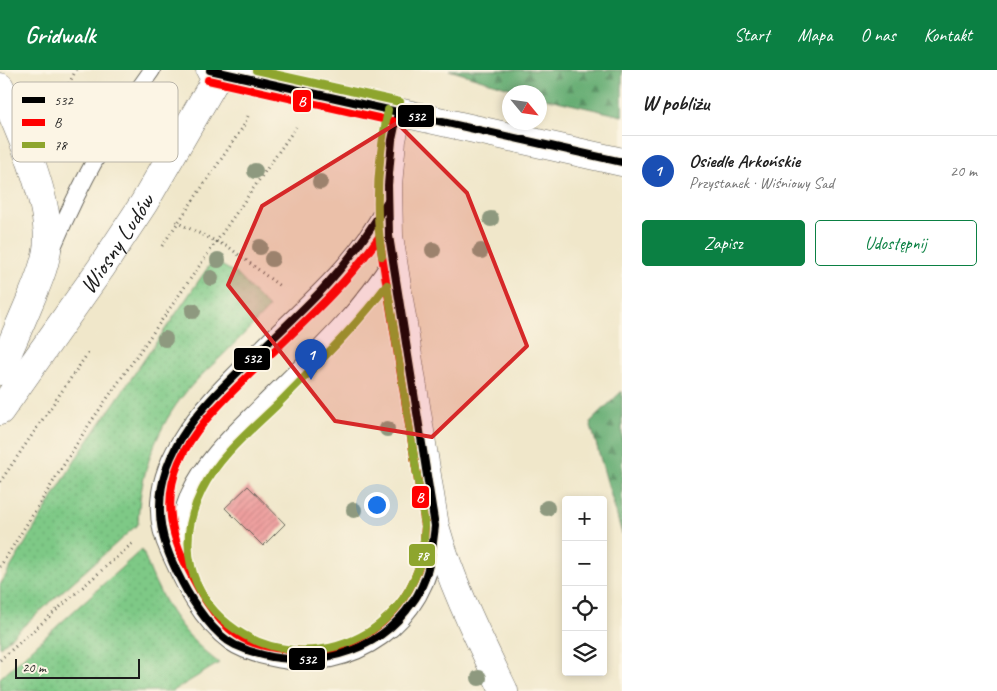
<!DOCTYPE html>
<html lang="pl">
<meta charset="utf-8">
<style>
body{margin:0;font-family:Caveat,sans-serif;background:#f2f2f2;color:#222}
.controls{position:absolute;right:15px;bottom:15px;display:grid;overflow:hidden;border-radius:5px;box-shadow:0 2px 8px #0003}
.controls button{width:45px;height:45px;display:grid;place-items:center;padding:0;border:0;border-bottom:1px solid #e0e0e0;background:#fff;color:#222;font:25px sans-serif}
.compass{position:absolute;left:502px;top:15px;width:45px;height:45px;border-radius:50%;background:#fff;box-shadow:0 2px 8px #0003;rotate:119deg}
.scale{position:absolute;left:15px;bottom:12px;width:125px;box-sizing:border-box;padding-left:5px;border:2px solid #1c1c1c;border-top:0;font-size:14px;line-height:18px;white-space:nowrap;color:#1c1c1c;-webkit-text-stroke:4px #fcf5e5;paint-order:stroke}
.you{position:absolute;left:376px;top:434px;width:18px;height:18px;margin:-12px;border:4px solid #fff;border-radius:50%;background:#1a73e8;box-shadow:0 0 0 8px #1a73e833}
.badge{display:grid;place-items:center;width:32px;height:32px;border-radius:50%;background:#0b8043;color:#fff;font-size:16px;font-weight:700}
.pin{position:absolute;translate:-50% -41px;filter:drop-shadow(0 1px 2px #0008)}
.pin::after{content:'';position:absolute;top:26px;width:18px;height:15px;background:inherit;clip-path:polygon(0 0,100% 0,50% 100%)}
.list{margin:0;padding:0;list-style:none}
h2{display:flex;justify-content:space-between;align-items:center;height:65px;margin:0;padding:0 20px;font-size:21px}
h2 small{font-size:16px;font-weight:400;color:#767676}
.list li{display:grid;grid-template-columns:32px 1fr auto;gap:15px;align-items:center;box-sizing:border-box;height:70px;padding:0 20px;border-top:1px solid #e0e0e0}
.list b{display:block;font-size:19px;white-space:nowrap}
.list p{margin:0;font-size:16px;white-space:nowrap;color:#767676}
.list em{font-size:16px;font-style:normal;color:#767676}
.actions{display:flex;gap:10px;padding:15px 20px}
.actions a{flex:1;padding:11px 0;border:1px solid #0b8043;border-radius:5px;text-align:center;font-size:18px;color:#0b8043}
.actions .main{background:#0b8043;color:#fff}
.icon{flex:none;width:28px;height:28px;fill:none;stroke:currentColor;stroke-width:2;stroke-linecap:round;stroke-linejoin:round}
.map{position:relative;flex:none;width:622px;height:621px;overflow:hidden}
header{display:flex;align-items:center;gap:30px;box-sizing:border-box;height:70px;padding:0 25px;background:#0b8043;color:#fff}
header strong{font-size:24px}
nav{display:flex;gap:28px;margin-inline-start:auto;font-size:18px}
main{display:flex}
aside{flex:1;background:#fff}
.map>svg:first-child{display:block}
</style>
<header>
<strong>Gridwalk</strong>
<nav><a>Start</a><a>Mapa</a><a>O nas</a><a>Kontakt</a></nav>
</header>
<main>
<div class="map">
<svg width="622" height="621" viewBox="0 0 622 621">
<defs>
<pattern id="green-dots" width="8" height="8" patternUnits="userSpaceOnUse" patternTransform="scale(1.25)"><rect width="8" height="8" fill="#7ec986"/><path d="M2 2h.1M6 6h.1" fill="none" stroke="#6cac73" stroke-width="1.8" stroke-linecap="round"/></pattern>
<pattern id="forest-firs" width="22" height="20" patternUnits="userSpaceOnUse" patternTransform="scale(1.25)"><rect width="22" height="20" fill="#66ad73"/><path d="M5 1l3.5 6h-7zM16 11l3.5 6h-7z" fill="#538c5e"/></pattern>
<pattern id="building-hatch" width="6" height="6" patternUnits="userSpaceOnUse" patternTransform="scale(1.25)"><rect width="6" height="6" fill="#ee9f9e"/><path d="M-1 1l2-2M0 6l6-6M5 7l2-2" fill="none" stroke="#c88"/></pattern>
</defs>
<rect width="100%" height="100%" fill="#fcf5e5"/>
<filter id="ink" filterUnits="userSpaceOnUse"><feTurbulence type="fractalNoise" baseFrequency=".02" numOctaves="2"/><feDisplacementMap in="SourceGraphic" scale="10" xChannelSelector="R" yChannelSelector="G"/><feConvolveMatrix kernelMatrix="1 2 1 2 8 2 1 2 1" color-interpolation-filters="sRGB"/></filter>
<filter id="wash" filterUnits="userSpaceOnUse"><feTurbulence type="fractalNoise" baseFrequency=".0096" numOctaves="4" result="noise"/><feDisplacementMap in="SourceGraphic" scale="20" xChannelSelector="R" yChannelSelector="G"/><feGaussianBlur stdDeviation="1.12" result="paint"/><feColorMatrix in="noise" values="0 0 0 0 0 0 0 0 0 0 0 0 0 0 0 0 0 1.4 0 .05"/><feComposite in="paint" operator="in"/></filter>
<g filter="url(#wash)">
<rect width="100%" height="100%" fill="#f0e7ca"/>
<path fill="url(#green-dots)" stroke="#4d7251" d="M213,190L238,205L269,238C254,254 239,269 223,285C207,300 189,316 176,335C152,370 139,412 138,454L0,577V515L79,384Z
M142,479C159,527 178,562 219,593L173,621H0V608Z"/>
<path fill="url(#forest-firs)" stroke="#416448" d="M449,0H622V46L540,27V22H523Z
M622,321V464L590,352Z"/>
<g id="blocks">
<path fill="url(#building-hatch)" d="M248,416L285,454L263,476L225,438Z"/>
</g>
</g>
<g filter="url(#ink)">
<use href="#blocks" fill-opacity="0" stroke="#666359" stroke-width="1"/>
<g fill="none" stroke-linecap="round" stroke-linejoin="round">
<g stroke="#666359" stroke-width="18">
<path id="lane" d="M385,136C360,187 314,227 274,266C220,320 128,395 169,482C184,515 200,550 230,572C243,581 258,585 272,588C352,607 429,552 435,470
M52,179C79,116 111,56 152,0
M181,499C177,475 179,447 189,424C205,389 234,363 261,336C306,291 359,244 392,189"/>
</g>
<g stroke="#666359" stroke-width="29">
<g id="street">
<path d="M0,17C19,58 53,136 47,180C44,200 35,219 27,238C18,259 9,280 0,301"/>
<path d="M398,42L392,70L388,115L389,166L435,456C451,513 478,567 504,621"/>
<path id="s1" d="M0,341L101,198L144,133L221,0"/>
</g>
</g>
<g stroke="#666359" stroke-width="29">
<path id="secondary" d="M210,0L622,92"/>
</g>
<path stroke="#666359" stroke-width="3" stroke-dasharray="1 4" stroke-linecap="butt" d="M53,45L76,0
M176,152L230,178L281,217
M162,176L243,57L249,44
M0,412L90,280
M0,497L88,356L296,57
M0,590L135,471"/>
<use href="#lane" stroke="#fff" stroke-width="16"/>
<use href="#street" stroke="#fff" stroke-width="28"/>
<use href="#secondary" stroke="#fff" stroke-width="28"/>
<g stroke="#fcf5e5" stroke-width="11">
<path id="bus-1" d="M210,0L622,92
M387,132C368,165 346,194 320,222C297,246 272,269 248,292C208,331 160,376 160,437C159,464 170,489 182,512C193,533 214,565 235,575C292,602 366,591 406,541C410,535 415,530 418,524C430,502 432,481 435,456L389,166L388,115L392,70L398,42"/>
</g>
<g stroke="#fcf5e5" stroke-width="11">
<path id="bus-2" d="M208,10L396,52
M379,167L425,456C424,466 424,477 422,487C405,549 353,588 288,580C271,578 252,575 237,565C213,548 199,521 186,495C169,461 164,427 179,392C194,357 224,330 251,303C293,262 346,216 379,167Z"/>
</g>
<g stroke="#fcf5e5" stroke-width="11">
<path id="bus-3" d="M256,0L400,32
M382,186C374,138 378,88 388,40
M387,215L425,456C424,466 424,477 422,486C414,518 396,544 369,562C272,621 147,530 202,420C219,386 250,361 277,335C315,296 354,259 387,215Z"/>
</g>
<use href="#bus-1" stroke="#000" stroke-width="8"/>
<use href="#bus-2" stroke="#f00" stroke-width="8"/>
<use href="#bus-3" stroke="#8ea52e" stroke-width="8"/>
</g>
<g fill="#8e997f">
<circle cx="255" cy="101" r="8"/>
<circle cx="320" cy="112" r="8"/>
<circle cx="491" cy="149" r="8"/>
<circle cx="260" cy="177" r="8"/>
<circle cx="433" cy="180" r="8"/>
<circle cx="481" cy="181" r="8"/>
<circle cx="272" cy="189" r="8"/>
<circle cx="218" cy="190" r="8"/>
<circle cx="211" cy="208" r="8"/>
<circle cx="193" cy="241" r="8"/>
<circle cx="165" cy="269" r="8"/>
<circle cx="387" cy="359" r="8"/>
<circle cx="547" cy="438" r="8"/>
<circle cx="354" cy="440" r="8"/>
<circle cx="479" cy="608" r="8"/>
</g>
</g>
<path fill="#d62828" fill-opacity="0.2" stroke="#d62828" stroke-width="4" stroke-linejoin="round" d="M397,53L467,123L527,276L432,367L335,351L228,215L262,136Z"/>
<g text-anchor="middle" stroke-width="5" stroke-linejoin="round" paint-order="stroke">
<g font-size="24" fill="#1c1c1c" stroke="#fcf5e5">
<text dy="8" stroke="none"><textPath href="#s1" startOffset="204">Wiosny Ludów</textPath></text>
</g>
</g>
<rect x="12" y="12" width="166" height="80" rx="8" fill="#fcf5e5" stroke="#b9b4a9" stroke-width="1"/>
<rect x="22" y="27" width="23" height="6" fill="#000"/>
<rect x="22" y="49" width="23" height="7" fill="#f00"/>
<rect x="22" y="72" width="23" height="6" fill="#8ea52e"/>
<g font-size="14" fill="#1c1c1c">
<text x="54" y="35">532</text>
<text x="54" y="57">B</text>
<text x="54" y="80">78</text>
</g>
<g stroke="#fcf5e5" stroke-width="2">
<rect x="292" y="19" width="20" height="24" rx="5" fill="#f00"/>
<rect x="397" y="34" width="38" height="24" rx="5" fill="#000"/>
<rect x="233" y="277" width="38" height="24" rx="5" fill="#000"/>
<rect x="411" y="415" width="19" height="24" rx="5" fill="#f00"/>
<rect x="408" y="473" width="28" height="24" rx="5" fill="#8ea52e"/>
<rect x="288" y="577" width="38" height="24" rx="5" fill="#000"/>
</g>
<g font-size="14" text-anchor="middle" font-weight="bold" fill="#fff">
<text x="302" y="36">B</text>
<text x="416" y="51">532</text>
<text x="252" y="293">532</text>
<text x="420" y="432">B</text>
<text x="422" y="490">78</text>
<text x="307" y="594">532</text>
</g>
</svg>
<div class="controls">
<button>+</button>
<button>−</button>
<button><svg class="icon" aria-label="locate" viewBox="0 0 24 24"><circle cx="12" cy="12" r="6"/><path d="M12 2v4M12 18v4M2 12h4M18 12h4"/></svg></button>
<button><svg class="icon" aria-label="layers" viewBox="0 0 24 24"><path d="M12 4l9 5-9 5-9-5zM3 14l9 5 9-5"/></svg></button>
</div>
<svg class="compass" viewBox="-18 -18 36 36"><path d="M0-13l5 13h-10z" fill="#e53935"/><path d="M0 13l5-13h-10z" fill="#767676"/></svg>
<div class="scale">20 m</div>
<div class="you"></div>
<div class="pin badge" style="left:311px;top:310px;background:#1a4fb4">1</div>
</div>
<aside>
<h2>W pobliżu<small></small></h2>
<ul class="list">
<li><span class="badge" style="background:#1a4fb4">1</span><div><b>Osiedle Arkońskie</b><p>Przystanek · Wiśniowy Sad</p></div><em>20 m</em></li>
</ul>
<div class="actions"><a class="main">Zapisz</a><a>Udostępnij</a></div>
</aside>
</main>
